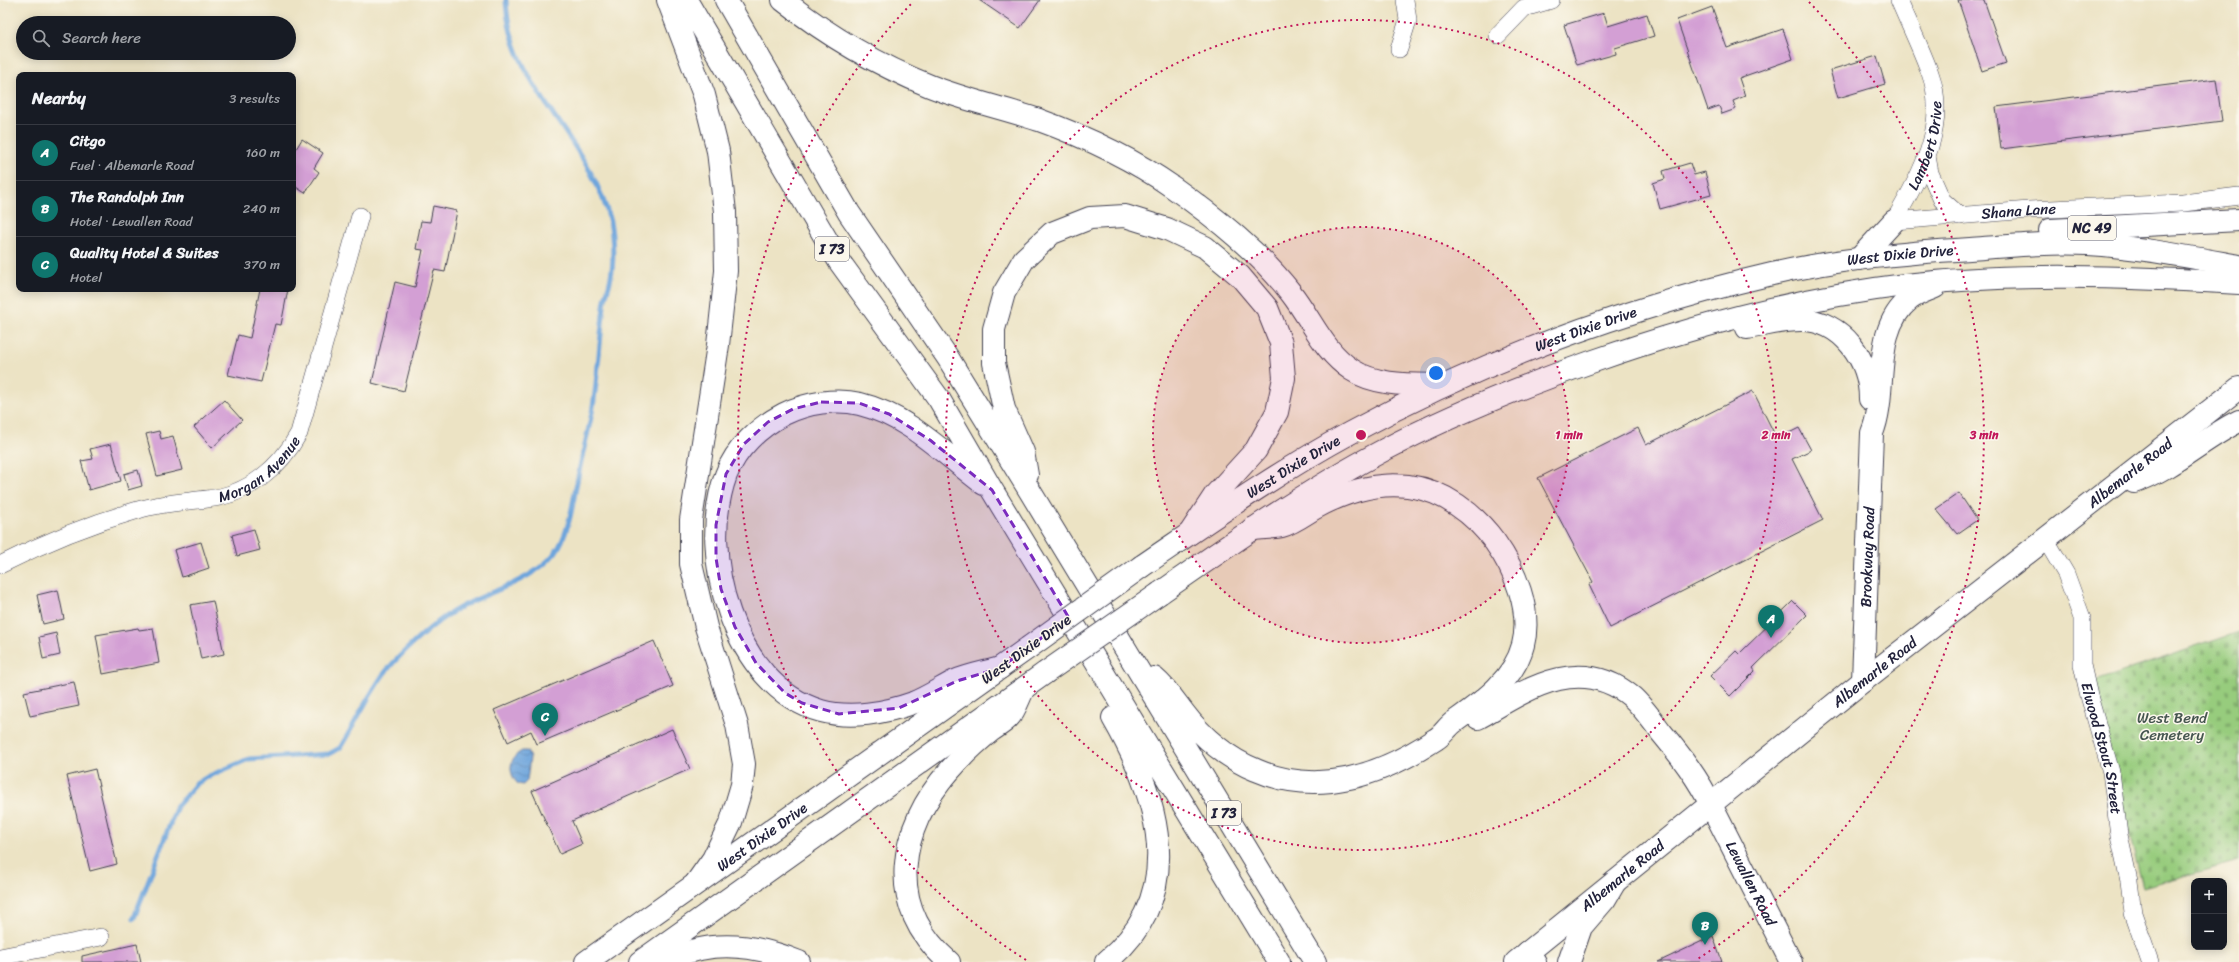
<!DOCTYPE html>
<meta charset="utf-8">
<style>
body{margin:0;font-family:Sriracha,sans-serif;background:#242831;color:#f1f3f6}
.controls{position:absolute;right:12px;bottom:12px;display:grid;overflow:hidden;border-radius:8px;box-shadow:0 2px 10px #0003}
.controls button{width:36px;height:36px;display:grid;place-items:center;padding:0;border:0;border-bottom:1px solid #363941;background:#171b24;color:#f1f3f6;font:20px sans-serif}
.you{position:absolute;left:1436px;top:373px;width:14px;height:14px;margin:-10px;border:3px solid #fff;border-radius:50%;background:#1a73e8;box-shadow:0 0 0 6px #1a73e833}
.badge{display:grid;place-items:center;width:26px;height:26px;border-radius:50%;background:#0f766e;color:#fff;font-size:13px;font-weight:700}
.pin{position:absolute;translate:-50% -33px;filter:drop-shadow(0 1px 2px #0008)}
.pin::after{content:'';position:absolute;top:21px;width:14px;height:12px;background:inherit;clip-path:polygon(0 0,100% 0,50% 100%)}
.list{margin:0;padding:0;list-style:none}
h2{display:flex;justify-content:space-between;align-items:center;height:52px;margin:0;padding:0 16px;font-size:17px}
h2 small{font-size:13px;font-weight:400;color:#9ea1a6}
.list li{display:grid;grid-template-columns:26px 1fr auto;gap:12px;align-items:center;box-sizing:border-box;height:56px;padding:0 16px;border-top:1px solid #363941}
.list b{display:block;font-size:15px;white-space:nowrap}
.list p{margin:0;font-size:13px;white-space:nowrap;color:#9ea1a6}
.list em{font-size:13px;font-style:normal;color:#9ea1a6}
.icon{flex:none;width:22px;height:22px;fill:none;stroke:currentColor;stroke-width:2;stroke-linecap:round;stroke-linejoin:round}
.map{position:relative;flex:none;width:2239px;height:962px;overflow:hidden}
.search{position:absolute;background:#171b24;box-shadow:0 2px 10px #0003;left:16px;top:16px;width:280px;height:44px;display:flex;align-items:center;gap:10px;box-sizing:border-box;padding:0 14px;border-radius:22px;color:#9ea1a6;font-size:15px}
.panel{position:absolute;background:#171b24;box-shadow:0 2px 10px #0003;left:16px;top:72px;width:280px;height:220px;border-radius:8px}
.map>svg:first-child{display:block}
</style>
<div class="map">
<svg width="2239" height="962" viewBox="0 0 2239 962">
<defs>
<pattern id="cemetery-stones" width="16" height="16" patternUnits="userSpaceOnUse"><rect width="16" height="16" fill="#97cc7d"/><path d="M2 7V4a2 2 0 0 1 4 0v3zM10 15v-3a2 2 0 0 1 4 0v3z" fill="#82af6d"/></pattern>
<pattern id="water-waves" width="16" height="10" patternUnits="userSpaceOnUse"><rect width="16" height="10" fill="#6ea5dc"/><path d="M0 5q4-4 8 0t8 0" fill="none" stroke="#5a86b4"/></pattern>
</defs>
<rect width="100%" height="100%" fill="#fbf7ec"/>
<filter id="ink" filterUnits="userSpaceOnUse"><feTurbulence type="fractalNoise" baseFrequency=".025" numOctaves="2"/><feDisplacementMap in="SourceGraphic" scale="8" xChannelSelector="R" yChannelSelector="G"/><feConvolveMatrix kernelMatrix="1 2 1 2 8 2 1 2 1" color-interpolation-filters="sRGB"/></filter>
<filter id="wash" filterUnits="userSpaceOnUse"><feTurbulence type="fractalNoise" baseFrequency=".012" numOctaves="4" result="noise"/><feDisplacementMap in="SourceGraphic" scale="16" xChannelSelector="R" yChannelSelector="G"/><feGaussianBlur stdDeviation="0.9" result="paint"/><feColorMatrix in="noise" values="0 0 0 0 0 0 0 0 0 0 0 0 0 0 0 0 0 1.4 0 .05"/><feComposite in="paint" operator="in"/></filter>
<g filter="url(#wash)">
<rect width="100%" height="100%" fill="#ece3c4"/>
<path fill="url(#cemetery-stones)" stroke="#5c775c" d="M2239,632V861L2143,887L2090,683Z"/>
<path fill="url(#water-waves)" stroke="#48648c" d="M522,751H527L530,758L527,781L523,785L518,784C508,774 508,758 522,751Z"/>
<g fill="none" stroke-linecap="round" stroke-linejoin="round">
<path stroke="#6ea5dc" stroke-width="5" d="M134,918L177,806L196,784L209,776L249,759L329,754L340,748C354,725 366,700 381,678C395,658 434,622 456,610C488,590 530,584 555,553C570,533 573,500 578,477C582,453 589,431 593,407C598,374 600,339 604,306C605,295 610,286 611,276C614,263 613,235 610,222C592,141 509,87 506,0"/>
</g>
<g id="blocks">
<path fill="#d39fd4" d="M979,0H1040L1020,28Z
M1958,0H1984L2006,63L1982,71Z
M1712,7L1727,48L1783,29L1793,59L1739,78L1745,96L1733,101L1736,109L1722,114L1719,106L1708,110L1677,20Z
M1604,13L1608,26L1647,14L1654,36L1615,48L1616,54L1577,65L1564,25Z
M1877,56L1885,84L1838,98L1830,70Z
M2216,79L2222,121L2001,149L1996,107Z
M302,139L323,153L314,168L319,172L305,193L293,185V154Z
M1690,163L1694,175L1705,172L1711,195L1660,209L1653,183L1665,179L1663,171Z
M433,206L457,211L445,272L434,270L404,391L372,383L395,282L415,287L423,250L416,249L421,221L430,222Z
M260,289H288L281,325L275,324L261,382L228,375L238,335L250,338Z
M1753,391L1777,439L1799,428L1811,450L1792,459L1823,520L1610,628L1589,585L1593,582L1538,478L1638,428L1646,445Z
M224,400L242,420L212,448L194,427Z
M159,431L161,439L173,436L182,470L157,476L146,434Z
M111,444L121,481L89,490L81,461L93,459L90,449Z
M138,470L142,486L128,490L124,474Z
M1959,493L1977,520L1957,534L1936,509Z
M254,529L260,550L237,556L232,535Z
M201,542L209,568L182,577L174,550Z
M58,590L64,619L43,624L37,595Z
M213,601L224,654L201,659L190,605Z
M1793,601L1807,615L1753,668L1755,671L1730,696L1710,676L1736,651L1739,654Z
M138,628L139,630L153,628L159,663L103,674L96,635Z
M56,633L60,655L43,659L39,637Z
M654,641L673,686L537,744L531,731L508,742L494,710Z
M74,682L79,706L30,716L24,692Z
M672,729L690,769L572,821L582,844L560,854L532,791Z
M95,769L117,864L90,871L67,776Z
M1713,936L1722,962H1658Z
M137,944L141,962H82V956Z"/>
</g>
</g>
<g filter="url(#ink)">
<use href="#blocks" fill-opacity="0" stroke="#403f50" stroke-width="1"/>
<g fill="none" stroke-linecap="round" stroke-linejoin="round">
<g stroke="#403f50" stroke-width="18">
<g id="minor">
<path d="M1498,35L1524,8L1551,0"/>
<path d="M1399,49L1408,20L1405,0"/>
<path d="M1927,156L1930,173L1942,200L1960,216"/>
<path id="s1" d="M1894,221L2029,210L2183,203L2239,196"/>
<path id="s2" d="M1894,221C1920,177 1949,125 1930,73C1921,48 1909,24 1899,0"/>
<path id="s3" d="M2046,540L2066,574L2082,618V665L2089,696L2111,772L2119,835L2129,881L2133,913L2150,962"/>
<path id="s4" d="M0,565C45,542 89,524 138,510C161,503 183,502 207,499C248,495 280,468 299,433L360,216"/>
<path d="M0,957L101,937"/>
</g>
</g>
<g stroke="#403f50" stroke-width="24">
<g id="tertiary">
<path id="s5" d="M1711,805L1791,962"/>
</g>
</g>
<g stroke="#403f50" stroke-width="24">
<g id="primary">
<path d="M2050,230L2239,220"/>
<path d="M1859,259L1894,221"/>
<path d="M1747,328C1765,325 1783,320 1801,320C1843,320 1870,361 1870,399"/>
<path d="M2134,482C2172,469 2203,439 2239,421"/>
<path id="s6" d="M1142,566C1210,520 1278,472 1350,433C1482,361 1626,308 1772,274C1837,259 1904,253 1970,249C2009,246 2049,242 2088,244C2138,247 2189,257 2239,266"/>
<path d="M1160,593C1233,542 1306,491 1384,450C1450,415 1520,387 1591,362C1693,326 1797,298 1905,285C2015,272 2128,277 2239,283"/>
<path id="s7" d="M1863,681L1872,433C1889,391 1870,331 1910,299C1918,293 1926,291 1935,287"/>
<path id="s8" d="M586,962L1028,648"/>
<path d="M640,962L1045,673"/>
<path id="s9" d="M1516,962L1863,681L2239,388"/>
</g>
</g>
<g stroke="#403f50" stroke-width="24">
<path id="motorway" d="M668,0L704,95L718,151L725,212L726,271L718,345L691,520V564L706,627L737,725L744,764L742,785L731,822L713,859L696,883
M686,0L839,261L939,399L992,490L1279,962
M726,0L849,213L948,358L1028,488L1315,962
M783,0C827,35 878,65 930,86C965,100 1003,108 1039,120C1086,137 1133,159 1174,188C1216,218 1259,252 1291,293C1312,320 1323,351 1352,370C1378,387 1416,384 1445,385
M1027,475L1023,452L1004,409L994,363V329L1004,293L1024,259L1052,233L1090,218L1125,216L1167,229L1205,247L1240,276L1267,308L1281,343L1284,378L1277,412L1256,450L1215,495L1190,533
M984,484C945,455 909,416 860,404C836,398 806,403 784,414C759,427 736,448 726,475C697,553 733,686 821,711C850,719 885,713 913,703C928,697 941,688 955,681C969,675 986,672 1000,668
M1154,678C1167,689 1174,700 1184,713C1202,737 1228,759 1256,770C1318,797 1382,775 1436,739C1443,735 1447,727 1454,722C1482,702 1514,680 1523,645C1532,610 1515,570 1495,542C1475,514 1443,490 1408,486C1375,482 1344,492 1315,508C1305,514 1293,523 1282,526C1272,528 1262,528 1252,529
M1478,718C1526,690 1579,653 1632,697C1643,707 1652,720 1661,732C1680,755 1698,778 1711,805
M1528,952L1535,962
M665,962C708,938 755,944 799,962
M949,962C884,906 898,829 950,770C963,755 977,742 992,730C998,726 1005,722 1009,717C1015,711 1019,698 1023,690
M1106,962C1189,894 1159,798 1113,718
M1569,962L1581,927L1605,899L1615,882"/>
</g>
<use href="#minor" stroke="#fff" stroke-width="17"/>
<use href="#tertiary" stroke="#fff" stroke-width="22"/>
<use href="#primary" stroke="#fff" stroke-width="22"/>
<use href="#motorway" stroke="#fff" stroke-width="22"/>
<g stroke="#403f50" stroke-width="24" stroke-linecap="butt">
<path id="primary-bridge" d="M1028,648L1142,566
M1045,673L1160,593"/>
</g>
<use href="#primary-bridge" stroke="#fff" stroke-width="22"/>
</g>
</g>
<path fill="#7b2cbf" fill-opacity="0.2" stroke="#7b2cbf" stroke-width="3" stroke-dasharray="8 5" stroke-linejoin="round" d="M821,402L859,403L889,414L930,440L992,490L1069,618L1000,668L957,681L899,708L839,714L802,703L785,693L756,663L735,627L721,589L716,558V525L726,474L744,444L768,422L793,409Z"/>
<circle cx="1361" cy="435" r="208" fill="#c2185b" fill-opacity=".12"/>
<g fill="none" stroke="#c2185b" stroke-width="2" stroke-dasharray="2 4">
<circle cx="1361" cy="435" r="208"/>
<circle cx="1361" cy="435" r="415"/>
<path d="M1026 960A623 623 0 0 1 913 2M1809 2A623 623 0 0 1 1696 960"/>
</g>
<g text-anchor="middle" stroke-width="3" stroke-linejoin="round" paint-order="stroke">
<g fill="#fbf7ec" stroke="#636270" stroke-width="1">
<rect x="2068" y="216" width="48" height="24" rx="3"/>
<rect x="815" y="237" width="34" height="24" rx="3"/>
<rect x="1207" y="801" width="34" height="24" rx="3"/>
</g>
<g font-size="14" font-weight="bold" fill="#22223b">
<text x="2092" y="233">NC 49</text>
<text x="832" y="254">I 73</text>
<text x="1224" y="818">I 73</text>
</g>
<g font-size="15" fill="#22223b" stroke="#fbf7ec">
<text dy="5" stroke="none"><textPath href="#s2" startOffset="83">Lambert Drive</textPath></text>
<text dy="5" stroke="none"><textPath href="#s1" startOffset="125">Shana Lane</textPath></text>
<text dy="5" stroke="none"><textPath href="#s6" startOffset="829">West Dixie Drive</textPath></text>
<text dy="5" stroke="none"><textPath href="#s6" startOffset="505">West Dixie Drive</textPath></text>
<text dy="5" stroke="none"><textPath href="#s4" startOffset="281">Morgan Avenue</textPath></text>
<text dy="5" stroke="none"><textPath href="#s6" startOffset="181">West Dixie Drive</textPath></text>
<text dy="5" stroke="none"><textPath href="#s9" startOffset="785">Albemarle Road</textPath></text>
<text dy="5" stroke="none"><textPath href="#s7" startOffset="124">Brookway Road</textPath></text>
<text transform="translate(1026 649) rotate(-36)" y="5">West Dixie Drive</text>
<text dy="5" stroke="none"><textPath href="#s9" startOffset="461">Albemarle Road</textPath></text>
<text dy="5" stroke="none"><textPath href="#s3" startOffset="219">Elwood Stout Street</textPath></text>
<text dy="5" stroke="none"><textPath href="#s8" startOffset="216">West Dixie Drive</textPath></text>
<text dy="5" stroke="none"><textPath href="#s9" startOffset="137">Albemarle Road</textPath></text>
<text dy="5" stroke="none"><textPath href="#s5" startOffset="88">Lewallen Road</textPath></text>
</g>
<g font-size="15" fill="#45554f" stroke="#fbf7ec">
<text x="2172" y="723">West Bend<tspan x="2172" dy="17">Cemetery</tspan></text>
</g>
</g>
<circle cx="1361" cy="435" r="6" fill="#c2185b" stroke="#fbf7ec" stroke-width="2"/>
<g font-size="12" text-anchor="middle" font-weight="bold" fill="#c2185b" stroke="#fbf7ec" stroke-width="3" stroke-linejoin="round" paint-order="stroke">
<text x="1569" y="439">1 min</text>
<text x="1776" y="439">2 min</text>
<text x="1984" y="439">3 min</text>
</g>
</svg>
<div class="controls">
<button>+</button>
<button>−</button>
</div>
<div class="you"></div>
<div class="pin badge" style="left:1771px;top:638px">A</div>
<div class="pin badge" style="left:1705px;top:945px">B</div>
<div class="pin badge" style="left:545px;top:736px">C</div>
<div class="search"><svg class="icon" aria-label="search" viewBox="0 0 24 24"><circle cx="10" cy="10" r="6"/><path d="M15 15l6 6"/></svg>Search here</div>
<section class="panel">
<h2>Nearby<small>3 results</small></h2>
<ul class="list">
<li><span class="badge">A</span><div><b>Citgo</b><p>Fuel · Albemarle Road</p></div><em>160 m</em></li>
<li><span class="badge">B</span><div><b>The Randolph Inn</b><p>Hotel · Lewallen Road</p></div><em>240 m</em></li>
<li><span class="badge">C</span><div><b>Quality Hotel &amp; Suites</b><p>Hotel</p></div><em>370 m</em></li>
</ul>
</section>
</div>
